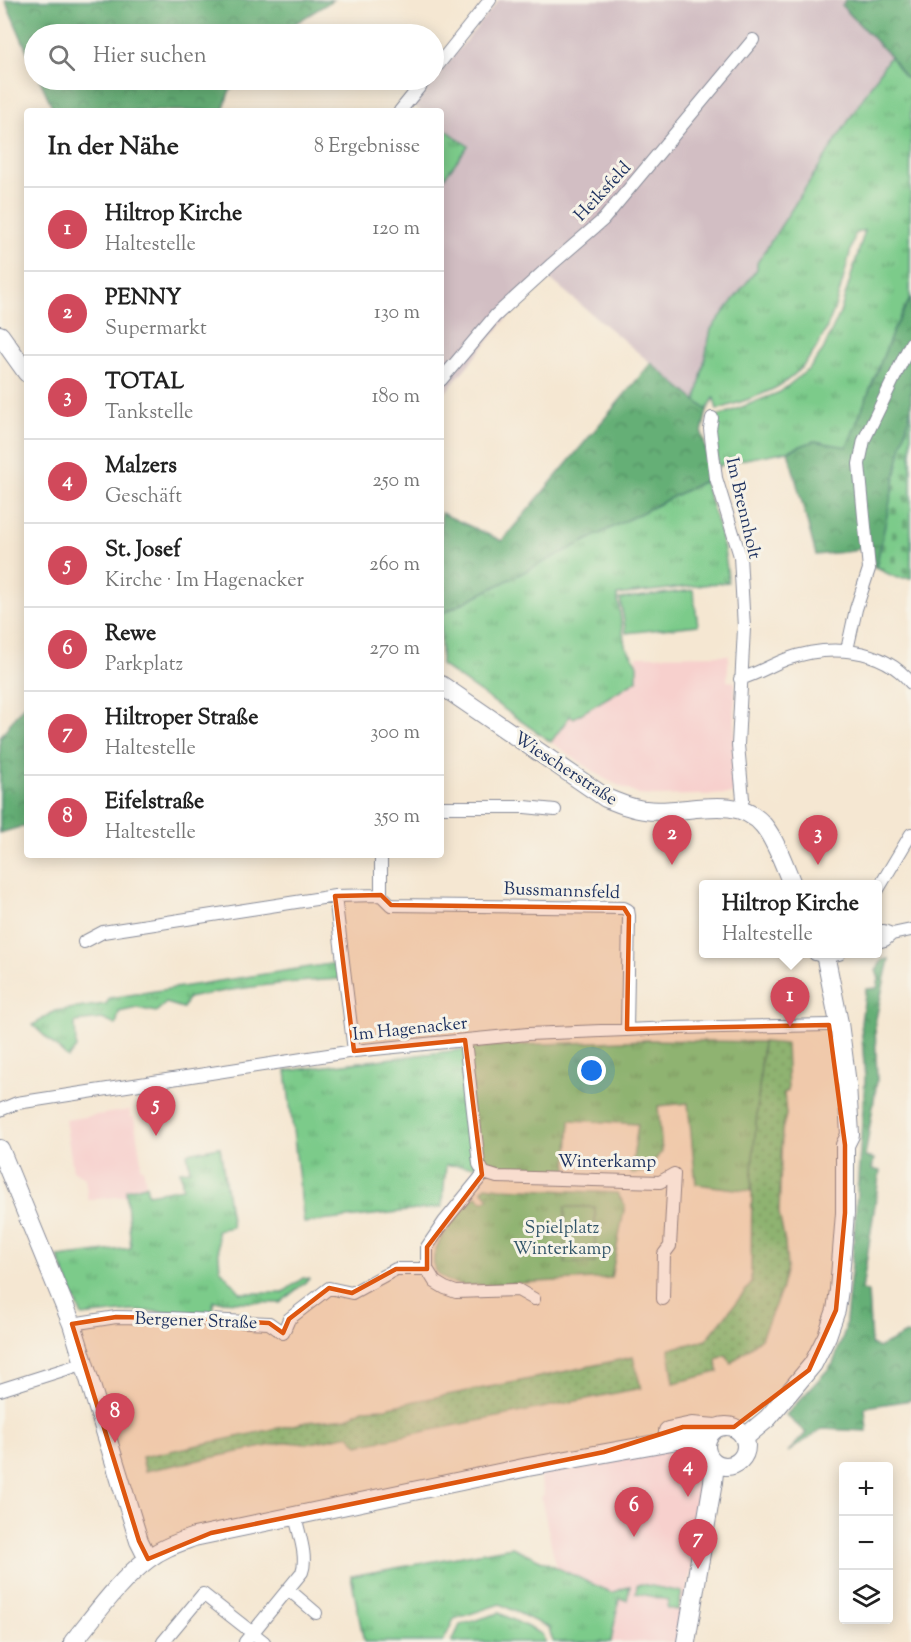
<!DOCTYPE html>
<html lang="de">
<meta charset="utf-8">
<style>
body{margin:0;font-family:"Sorts Mill Goudy",serif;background:#f2f2f2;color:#222}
.controls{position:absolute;right:18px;bottom:18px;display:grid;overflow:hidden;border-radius:6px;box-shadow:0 3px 15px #0003}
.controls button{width:54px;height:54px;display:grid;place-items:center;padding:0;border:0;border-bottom:2px solid #e0e0e0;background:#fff;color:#222;font:30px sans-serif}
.you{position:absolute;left:592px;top:1071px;width:21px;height:21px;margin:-15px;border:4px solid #fff;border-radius:50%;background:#1a73e8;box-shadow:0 0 0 9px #1a73e833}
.badge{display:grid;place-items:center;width:39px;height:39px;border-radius:50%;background:#d1495b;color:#fff;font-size:20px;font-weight:700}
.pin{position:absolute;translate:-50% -50px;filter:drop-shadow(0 2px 3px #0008)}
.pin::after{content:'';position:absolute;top:32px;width:21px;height:18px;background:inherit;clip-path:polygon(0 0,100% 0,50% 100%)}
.popup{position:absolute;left:699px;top:880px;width:183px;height:78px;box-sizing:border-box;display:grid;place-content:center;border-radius:6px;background:#fff;filter:drop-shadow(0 2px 4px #0005);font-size:20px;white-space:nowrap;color:#767676}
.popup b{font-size:22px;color:#222}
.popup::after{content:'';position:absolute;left:50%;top:100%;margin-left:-12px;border:12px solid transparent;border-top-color:#fff}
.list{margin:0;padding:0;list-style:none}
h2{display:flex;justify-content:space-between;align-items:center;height:78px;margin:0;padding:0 24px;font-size:26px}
h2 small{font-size:20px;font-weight:400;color:#767676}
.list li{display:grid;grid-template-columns:39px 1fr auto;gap:18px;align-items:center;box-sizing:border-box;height:84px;padding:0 24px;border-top:2px solid #e0e0e0}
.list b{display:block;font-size:22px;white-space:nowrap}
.list p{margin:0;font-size:20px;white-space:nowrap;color:#767676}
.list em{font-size:20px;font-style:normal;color:#767676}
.icon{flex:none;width:33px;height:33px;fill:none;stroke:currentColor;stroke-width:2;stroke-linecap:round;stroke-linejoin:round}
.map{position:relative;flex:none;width:911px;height:1642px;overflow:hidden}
.search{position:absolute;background:#fff;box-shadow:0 3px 15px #0003;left:24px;top:24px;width:420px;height:66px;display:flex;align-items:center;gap:15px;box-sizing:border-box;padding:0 21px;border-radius:33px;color:#767676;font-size:22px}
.panel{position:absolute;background:#fff;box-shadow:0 3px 15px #0003;left:24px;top:108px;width:420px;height:750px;border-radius:6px}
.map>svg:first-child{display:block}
</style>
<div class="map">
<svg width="911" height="1642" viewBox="0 0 911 1642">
<defs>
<pattern id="grass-tufts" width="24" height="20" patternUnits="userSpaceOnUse" patternTransform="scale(1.5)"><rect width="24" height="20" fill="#7ccb8a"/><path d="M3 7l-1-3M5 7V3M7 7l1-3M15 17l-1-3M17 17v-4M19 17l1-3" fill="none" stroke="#65a574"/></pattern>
<pattern id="forest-crowns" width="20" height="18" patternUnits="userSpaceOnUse" patternTransform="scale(1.5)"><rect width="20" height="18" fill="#65af76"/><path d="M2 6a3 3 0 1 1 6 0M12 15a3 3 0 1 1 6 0" fill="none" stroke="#528f64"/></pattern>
<pattern id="cemetery-stones" width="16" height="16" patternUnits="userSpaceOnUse" patternTransform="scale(1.5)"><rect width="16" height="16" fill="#7ccb8a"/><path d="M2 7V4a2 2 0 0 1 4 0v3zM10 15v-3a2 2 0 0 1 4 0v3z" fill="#65a574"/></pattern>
<pattern id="garden-dots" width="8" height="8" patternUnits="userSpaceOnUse" patternTransform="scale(1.5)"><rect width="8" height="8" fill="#7ccb8a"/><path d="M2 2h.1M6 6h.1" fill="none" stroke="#65a574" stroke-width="1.8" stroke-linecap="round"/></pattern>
</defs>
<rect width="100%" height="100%" fill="#f7f3e8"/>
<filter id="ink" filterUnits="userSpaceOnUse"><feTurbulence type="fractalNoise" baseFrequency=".0167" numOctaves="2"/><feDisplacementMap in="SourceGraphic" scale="12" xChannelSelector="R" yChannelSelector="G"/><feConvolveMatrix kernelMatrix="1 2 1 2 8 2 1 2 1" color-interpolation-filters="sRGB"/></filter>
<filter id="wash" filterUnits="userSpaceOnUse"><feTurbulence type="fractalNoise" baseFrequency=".008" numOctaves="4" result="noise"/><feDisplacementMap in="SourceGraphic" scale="24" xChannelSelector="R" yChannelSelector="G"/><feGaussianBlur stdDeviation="1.35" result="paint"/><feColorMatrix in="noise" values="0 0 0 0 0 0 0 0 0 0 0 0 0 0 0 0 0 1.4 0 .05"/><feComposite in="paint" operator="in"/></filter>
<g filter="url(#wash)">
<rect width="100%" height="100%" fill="#f5e7d2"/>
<path fill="#f7d0cd" d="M729,655L727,681L735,682L734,794L654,796L639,795L605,779L551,742L570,716L637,680V656Z
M129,1110L131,1117H134L141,1161L140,1166L144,1171L146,1185L126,1190V1196L88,1200L85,1178L73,1170L65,1120Z
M686,1443L703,1453L711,1463L678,1642H611L619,1599L556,1567L541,1497L544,1495L539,1471Z"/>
<path fill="#d2bec3" d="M499,0H845L843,6L890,56L757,263V269L711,328L696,401L549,278L514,309L441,398V182L468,146L441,126V111H421L413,105Z"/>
<path fill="url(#grass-tufts)" stroke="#4c7d74" stroke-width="1.5" d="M890,56L904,76L911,79L910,299L894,329L847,448L814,441L788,451L725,463L718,467L714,418L780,392L810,368L823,350L840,313L865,230L855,234C840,288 830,357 777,387C759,397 736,403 717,410L714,398L707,410L696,401L711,329L757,269V263Z
M441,126L468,146L441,182Z
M704,481C714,514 727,548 728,582L617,595L625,645L637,664V680L574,718L570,716L551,742L441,665V614Z
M336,963L340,979C288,982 238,987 188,998L183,1008L166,1003L156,1012L137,1008L119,1012L116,1025L102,1019L75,1022L76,1048L68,1058L33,1025L55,1011L106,1004L110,998Z
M647,1040L763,1042L751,1191L696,1184L688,1103L658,1106L662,1152L653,1162L649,1171L631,1173L638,1124L570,1120L567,1170L446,1165L442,1207L304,1223L286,1071L493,1046Z
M220,1147L232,1227L217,1230L220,1269L241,1293H282L303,1278L309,1279L280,1303L213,1301L214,1313L132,1311L82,1316L58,1257L131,1248L126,1190L146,1185L148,1194L183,1188L180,1171L190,1170L187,1153Z
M486,1186L500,1188L617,1193L625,1205L611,1278L465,1286C399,1273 454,1222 476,1195L483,1202L489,1198L482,1190Z
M512,1547L612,1593L630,1586L627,1600L619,1599L611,1642H553L549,1628L500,1604L454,1619L443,1642H364L351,1576Z
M641,1584L682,1592L678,1610L667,1608L668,1600L636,1593L637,1585Z
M499,1613L542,1634L545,1642H452L460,1625Z"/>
<path fill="url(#forest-crowns)" stroke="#406f6a" stroke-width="1.5" d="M5,0H333L291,26L283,34H34V67Z
M845,0H911V79L904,76L890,56L842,6Z
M40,80H241L229,92L223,111H54Z
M911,297V410L902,445L876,568H874L871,544L853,551L816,555L788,451L814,441L847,447L894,329Z
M651,363L707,410L702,433L712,477L441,614V513L502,541Z
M27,701V825L0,833V737Z
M889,959L875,1023L877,1081L865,1157L874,1159L872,1169L880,1171L862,1290L868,1292L871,1344L878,1348L906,1334L911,1335V1400L865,1407L867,1431L822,1429L788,1452L806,1433L786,1415L833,1364L845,1330L852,1263L865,1079L861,1022L866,989L877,988L879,979L876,970L882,960Z"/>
<path fill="url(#cemetery-stones)" stroke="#4c7d74" stroke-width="1.5" d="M911,410V578H897L880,570V568H876L902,445Z"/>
<path fill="url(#garden-dots)" stroke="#4c7d74" stroke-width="1.5" d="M763,1042L786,1044L788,1091L784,1093L786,1115L782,1130L779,1213L785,1243L787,1267L781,1291L761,1338L731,1363L726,1355L717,1359L718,1372L674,1383L669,1349L706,1340L751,1284L752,1171Z
M633,1357L641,1388L358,1445L349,1435L306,1444L288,1442L145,1471L142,1457L307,1422L347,1418L363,1409L386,1408L415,1401L516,1382Z"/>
<path fill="#7ccb8a" stroke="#4c7d74" stroke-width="1.5" d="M693,590L698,625L626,633L620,599Z
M565,1207H595V1263H565Z"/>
</g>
<g filter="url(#ink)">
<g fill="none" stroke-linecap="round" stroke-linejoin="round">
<g stroke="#888b98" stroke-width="14">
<path id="street" d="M434,70L490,0
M400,111L425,80
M441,380L495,316L552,264L603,220L753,40
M712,418L710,429L716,478L740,556L744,628L738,745L743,799L739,809
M847,650L856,609L869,569L859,464L864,440L911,343
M740,679C757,674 771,665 787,659C829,644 882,647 911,683
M441,807H525L555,810
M877,891L911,834
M381,895V855
M335,896L354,1051
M877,931H884L892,934L911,930
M84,942L103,932L335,896L381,895L391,905L624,908L628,910L629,916L627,1029
M877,942L885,940L892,934
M815,954L826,957L839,954
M465,1040L479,1164L484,1173L497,1177L660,1182L674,1174
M0,1110L17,1103L354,1051L528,1034L674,1028L829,1025
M484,1173L444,1222L427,1247V1269L435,1282L445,1288L456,1292L518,1290L534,1299
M663,1299L664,1254L670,1246L674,1174
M72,1324L116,1317L169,1318L269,1323L283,1333L289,1319L329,1288L352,1293L396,1269H427
M0,1390L85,1363
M288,1589L316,1613
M163,1642L203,1594L264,1642
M245,1642L302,1572C308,1556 298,1532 295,1515"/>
</g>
<g stroke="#888b98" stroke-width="20">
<path id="secondary" d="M0,335L27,373
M441,685L606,798C618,803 632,809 645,810C683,816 736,791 764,826C776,841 785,867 792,884
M0,1149L72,1324L139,1541L148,1559
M706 1446a20 20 0 1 1 40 0a20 20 0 1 1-40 0Z
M668,1431L692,1426L716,1428
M744,1438L768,1418L813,1364L827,1336L836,1310L839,1290L845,1213V1145L850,1135L847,1084L839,1023L825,954
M73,1642C96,1614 119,1581 148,1559C162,1548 178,1543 194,1537L528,1467L683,1439H692L706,1445
M686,1642L713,1482L715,1463"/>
</g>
<use href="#street" stroke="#fff" stroke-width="12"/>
<use href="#secondary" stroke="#fff" stroke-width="18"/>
</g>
</g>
<path fill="#de5710" fill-opacity="0.2" stroke="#de5710" stroke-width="4.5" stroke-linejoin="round" d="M381,895L391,905L624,908L629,916L627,1029L829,1025L845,1145V1213L836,1310L809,1370L734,1427H683L604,1452L211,1533L148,1559L139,1541L72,1324L116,1317L169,1318L269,1323L283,1333L289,1319L329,1288L352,1293L396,1269H427V1247L482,1175L465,1040L354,1051L335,896Z"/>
<g text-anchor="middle" stroke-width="6" stroke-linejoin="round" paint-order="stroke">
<g font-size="18" fill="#1b2f5e" stroke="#f7f3e8">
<text transform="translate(602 191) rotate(-47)" y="6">Heiksfeld</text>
<text transform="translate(744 508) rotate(77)" y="6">Im Brennholt</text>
<text transform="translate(566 768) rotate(33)" y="6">Wiescherstraße</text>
<text transform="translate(562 890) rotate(2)" y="6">Bussmannsfeld</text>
<text transform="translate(410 1028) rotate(-6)" y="6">Im Hagenacker</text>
<text x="607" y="1167">Winterkamp</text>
<text transform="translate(196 1320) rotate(2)" y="6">Bergener Straße</text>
</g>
<g font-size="18" fill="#335669" stroke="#f7f3e8">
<text x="562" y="1233">Spielplatz<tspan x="562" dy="21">Winterkamp</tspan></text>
</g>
</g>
</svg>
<div class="controls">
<button>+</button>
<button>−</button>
<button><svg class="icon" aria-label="layers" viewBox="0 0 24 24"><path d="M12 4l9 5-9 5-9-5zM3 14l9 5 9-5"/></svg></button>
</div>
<div class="you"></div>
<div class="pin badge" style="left:790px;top:1027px">1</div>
<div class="popup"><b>Hiltrop Kirche</b>Haltestelle</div>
<div class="pin badge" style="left:672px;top:865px">2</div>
<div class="pin badge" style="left:818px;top:865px">3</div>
<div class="pin badge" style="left:688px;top:1497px">4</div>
<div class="pin badge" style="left:156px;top:1136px">5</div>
<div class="pin badge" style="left:634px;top:1537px">6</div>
<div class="pin badge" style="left:698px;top:1569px">7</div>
<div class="pin badge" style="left:115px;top:1443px">8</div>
<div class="search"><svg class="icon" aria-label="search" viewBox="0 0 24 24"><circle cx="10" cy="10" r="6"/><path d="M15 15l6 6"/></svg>Hier suchen</div>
<section class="panel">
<h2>In der Nähe<small>8 Ergebnisse</small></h2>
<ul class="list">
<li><span class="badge">1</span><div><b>Hiltrop Kirche</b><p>Haltestelle</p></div><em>120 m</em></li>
<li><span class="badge">2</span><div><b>PENNY</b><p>Supermarkt</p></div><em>130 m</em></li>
<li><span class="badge">3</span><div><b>TOTAL</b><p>Tankstelle</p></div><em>180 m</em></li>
<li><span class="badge">4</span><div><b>Malzers</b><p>Geschäft</p></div><em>250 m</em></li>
<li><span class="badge">5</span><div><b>St. Josef</b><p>Kirche · Im Hagenacker</p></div><em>260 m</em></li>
<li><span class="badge">6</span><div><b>Rewe</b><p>Parkplatz</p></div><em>270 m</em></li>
<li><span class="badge">7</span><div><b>Hiltroper Straße</b><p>Haltestelle</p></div><em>300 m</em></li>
<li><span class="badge">8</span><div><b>Eifelstraße</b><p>Haltestelle</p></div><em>350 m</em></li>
</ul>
</section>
</div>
